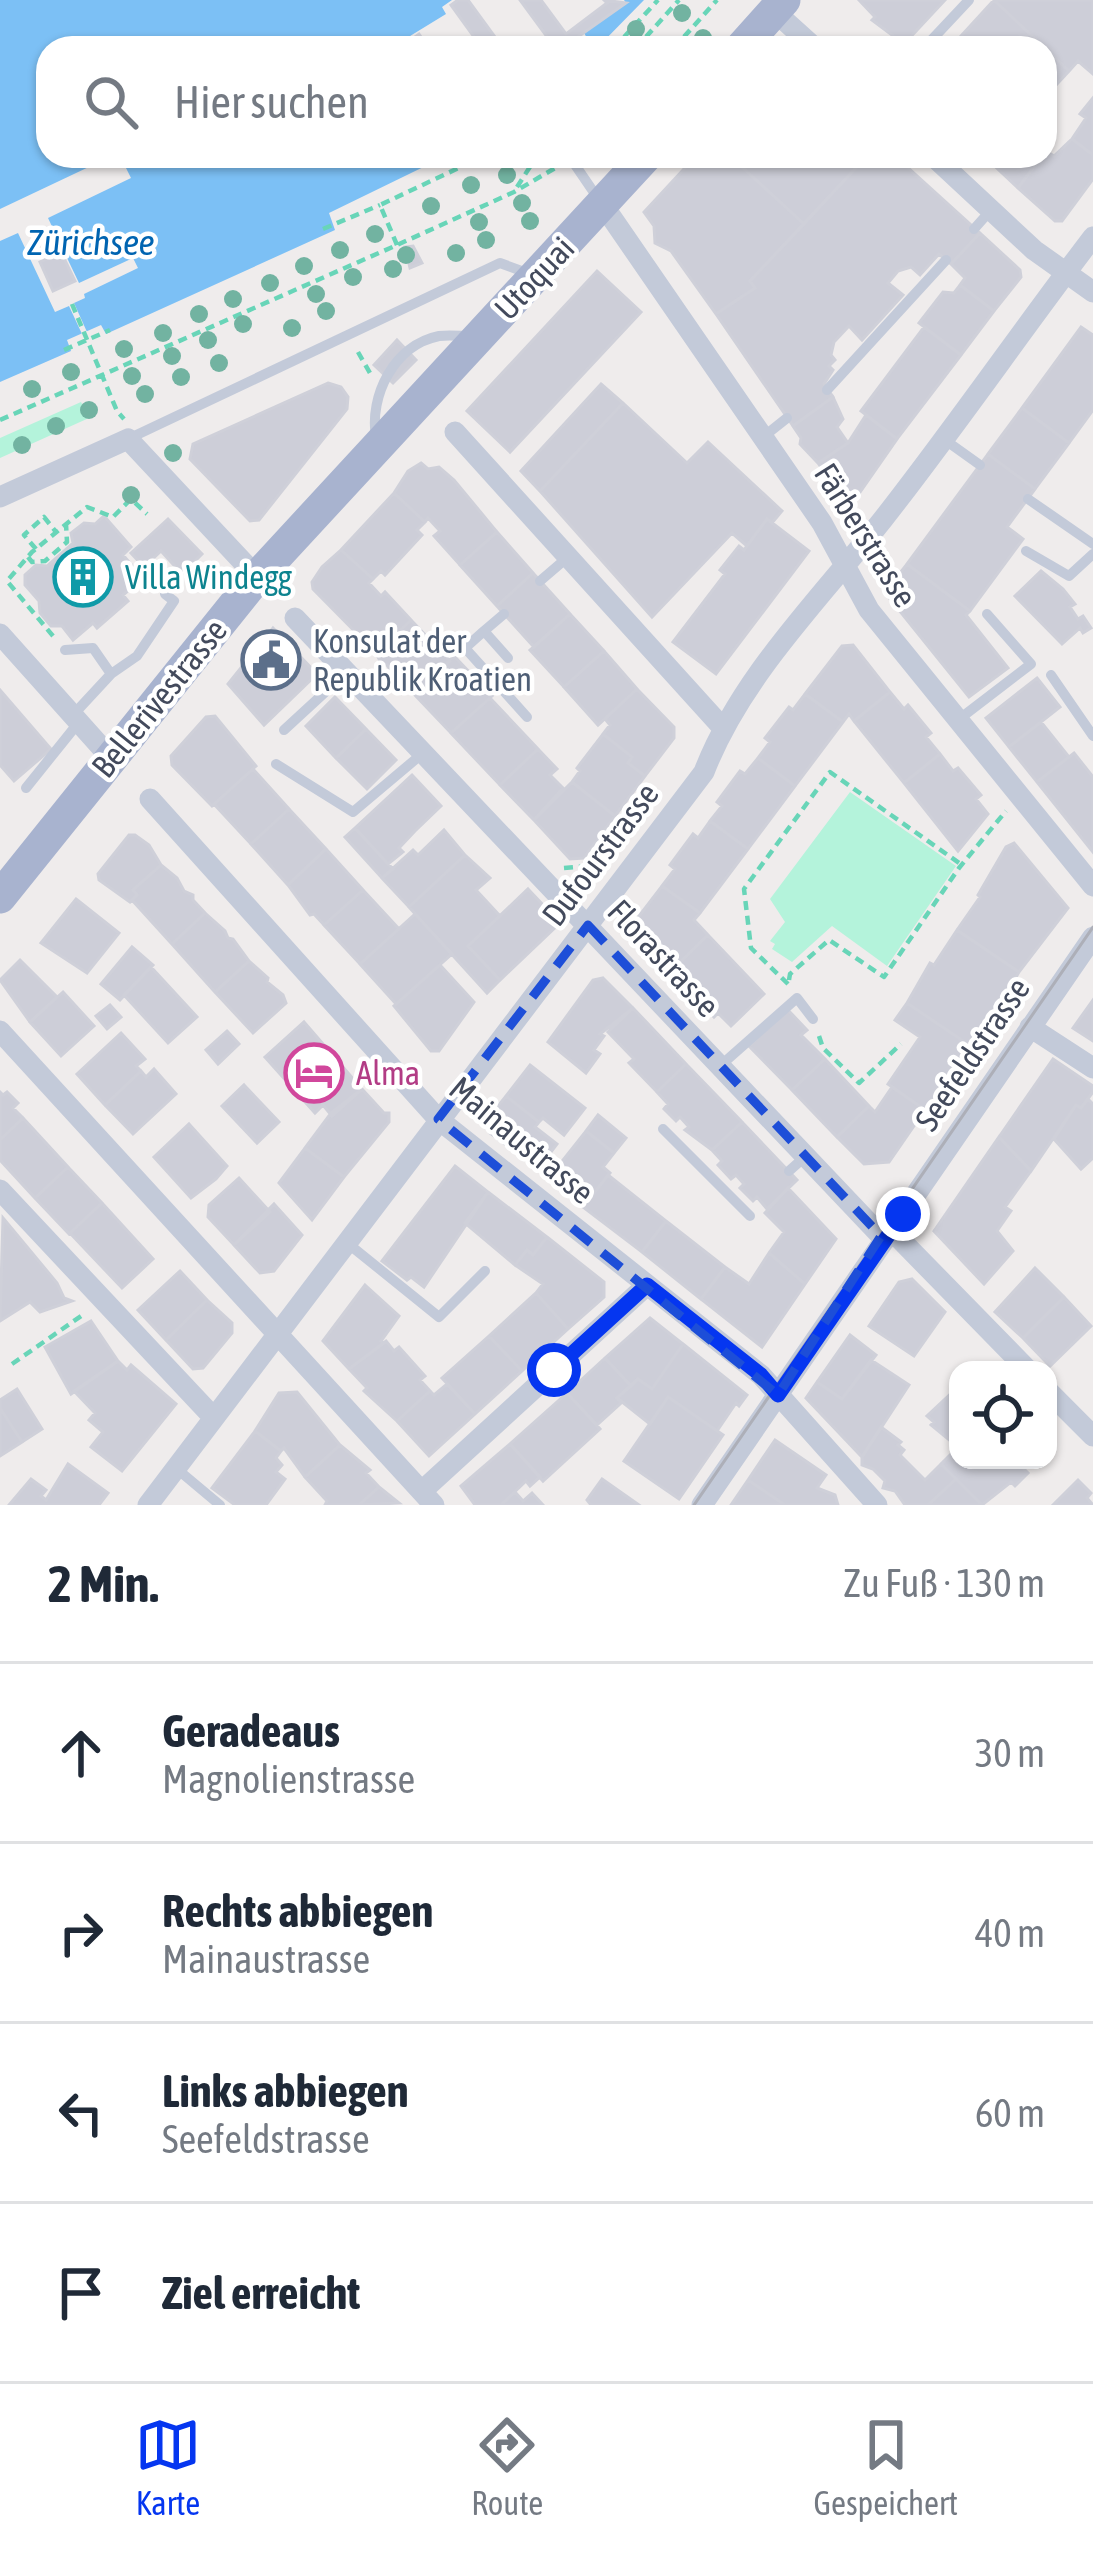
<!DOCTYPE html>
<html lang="de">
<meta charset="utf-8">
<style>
body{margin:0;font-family:"Asap Condensed",sans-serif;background:#f6f6f7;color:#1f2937}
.controls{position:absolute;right:36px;bottom:36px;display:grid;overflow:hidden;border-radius:24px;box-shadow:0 3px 9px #0004}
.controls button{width:108px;height:108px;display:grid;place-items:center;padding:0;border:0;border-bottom:3px solid #e0e1e3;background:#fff;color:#1f2937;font:60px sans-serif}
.stop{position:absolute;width:36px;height:36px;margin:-27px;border:9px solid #0536f0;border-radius:50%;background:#fff}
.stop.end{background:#0536f0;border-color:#fff;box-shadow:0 3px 12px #0008}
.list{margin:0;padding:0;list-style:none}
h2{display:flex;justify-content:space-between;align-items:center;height:156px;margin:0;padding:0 48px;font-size:51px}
h2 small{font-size:39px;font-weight:400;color:#747a83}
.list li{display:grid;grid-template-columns:78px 1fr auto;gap:36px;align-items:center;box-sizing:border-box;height:180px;padding:0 48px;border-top:3px solid #e0e1e3}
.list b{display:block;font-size:45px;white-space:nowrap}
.list p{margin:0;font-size:39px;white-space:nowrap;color:#747a83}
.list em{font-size:39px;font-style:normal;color:#747a83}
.icon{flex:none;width:66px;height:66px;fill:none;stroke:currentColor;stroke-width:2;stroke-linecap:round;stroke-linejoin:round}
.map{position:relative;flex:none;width:1093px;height:1505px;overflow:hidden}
.search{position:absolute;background:#fff;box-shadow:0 3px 9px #0004;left:36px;right:36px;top:36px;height:132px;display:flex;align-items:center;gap:30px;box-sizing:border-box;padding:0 42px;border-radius:36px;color:#747a83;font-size:45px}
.sheet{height:876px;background:#fff}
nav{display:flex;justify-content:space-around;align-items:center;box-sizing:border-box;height:168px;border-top:3px solid #e0e1e3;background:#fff;font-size:33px;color:#747a83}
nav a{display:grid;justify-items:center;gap:6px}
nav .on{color:#0536f0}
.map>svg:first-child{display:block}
</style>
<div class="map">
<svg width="1093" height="1505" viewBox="0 0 1093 1505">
<rect width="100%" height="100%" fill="#efecec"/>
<path fill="#b4f3db" d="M81,402L89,418L0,458V438Z
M850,792L956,866L887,966L832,926L792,962L772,949L775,944L770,941L785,922L770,899Z"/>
<path fill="#7cc0f5" d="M0,0H644L597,48H48V156H446L329,213L335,230L106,334L101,325L67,340L71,351L0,382Z"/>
<path fill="#efecec" d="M452,0H624L626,3L584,33L587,38L581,43L584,48H400L397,44L446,14L442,7Z
M112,156H120L131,178L48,218L79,283L133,258L138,268L84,294L85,298L74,303L87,332L82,334L69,306L55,312L18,233L0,241V209Z"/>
<path fill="#cdced8" stroke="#cfd0d9" stroke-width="3" d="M458,0H468L503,48H482L451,5Z
M520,0H541L566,34L607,3L604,0L626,3L572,41L577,48H534L548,38Z
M859,0H945L904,44L872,20L875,17Z
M994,0H1093V74L1078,61L1069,71Z
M994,0L1069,71L1045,97V48H950Z
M419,34L429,48H408L405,44Z
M1093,98V155L1072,139L1086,118L1080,114Z
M1072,139L1093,155V179L1062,221H1055L1018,188L1046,151L1054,156Z
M696,156H730L804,224L750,281L755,288L716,314L671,251L655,243L654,226L644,212Z
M730,156H867L804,224Z
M867,156H895L980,233L951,264L939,254L920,275L911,267L898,271L888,283L903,295L862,340L849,326L834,342L831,355L835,360L829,366L833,370L824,384L833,397L793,426L716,314L755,288L750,281Z
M984,156H1042L1018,188Z
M980,233L1020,270L1021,277L994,311L960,285L965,278L951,264Z
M413,246L422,263L410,268L405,247Z
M61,252L75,281L53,291L40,262Z
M597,271L641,312L510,452L467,411Z
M960,285L994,311L961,355L919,323L943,292L954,293Z
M924,327L961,355L897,439L861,411Z
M1081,327L1093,335V410L1069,443L1022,408Z
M397,340L416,360L393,383L374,365Z
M328,383L341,387L348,397L347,409L259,520L250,521L190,459L193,444Z
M601,384L623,403L540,491L521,471Z
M833,397L843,419L837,427L848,443L818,463L800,444L801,438L793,426Z
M623,403L687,463L708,442L782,511L772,523L767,519L747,546L732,533L652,617L540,491Z
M1022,408L1069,443L1035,489L988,454Z
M866,415L897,439L856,498L841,496L818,463L848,443Z
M988,454L1035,489L1007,527L1023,539L970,611L907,564Z
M421,463L428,469L439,467L454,480L497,532L460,565L434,536L440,531L428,518L425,522L394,493L408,471Z
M394,493L425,522L417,530L422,535L385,575L381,571L373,579L341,550Z
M104,516L131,547L123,555L143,578L123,595L128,601L97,628L93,623L73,640L62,626H51L40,613L39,601L25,585V575L36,565L47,566L73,543L71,533L84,523L95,524Z
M168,519L202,554L182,574L161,551L144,567L131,553Z
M767,519L809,551L716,674L673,642L725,574L720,570L739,546L744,550Z
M497,532L533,573L497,606L460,565Z
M341,550L373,579L369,583L381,596L385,592L411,620L376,653L313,589L312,582L322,567Z
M907,564L970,611L966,615L1008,668L969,697L890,599L889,587Z
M1041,571L1063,589L1075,604L1070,607L1078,619L1083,616L1091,628L1083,633L1080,628L1062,644L1015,596Z
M533,573L570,614L534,647L497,606Z
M570,614L604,651L564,687L530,650Z
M411,620L450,661L414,694L398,682L387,665H382L376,653Z
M273,628L317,674L264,725L228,684Z
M853,645L890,692L854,721L849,714L843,722L805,694L842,646Z
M604,651L637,689L598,725L564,687Z
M454,656L492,696L451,733L414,694Z
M1037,678L1060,707L1009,747L986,718Z
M637,689L674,727V738L645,776L628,763L632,757L603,734L610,725L605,719Z
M0,690L51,749L14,781L0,765Z
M890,692L904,709L908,705L931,733L926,737L940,754L904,783L854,721Z
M805,694L843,722L795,786L758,758L770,742L765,738L789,707L793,710Z
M335,697L366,729L336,758L306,726Z
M490,698L538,749L500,785L451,733Z
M215,716L256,766L212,806L172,765L171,756L206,717Z
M1041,722L1069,757L1037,782L1009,747Z
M366,729L396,760L367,789L336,758Z
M603,734L632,757L628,763L645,776L615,816L572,782L580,771L577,768Z
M538,749L557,769L550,775L563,788L534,820L500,785Z
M1074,753L1093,777V852L1037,782Z
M940,754L953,771L958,768L981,795L976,799L988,814L958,851L904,783Z
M758,758L795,786L748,849L710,821L722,806L717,802L740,771L745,774Z
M253,769L289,809L251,844L214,804Z
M412,775L441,806L415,831L399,848L403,852L388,864L355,828Z
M572,782L615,816L584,858L570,859L534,820Z
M289,809L326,849L288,885L251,844Z
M710,821L748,849L700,913L662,886L675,869L670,865L693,834L698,838Z
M355,828L393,869L382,878L345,837Z
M444,830L465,855L409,907L382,878L413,850L418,855Z
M129,835H135L149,845L161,865L133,890L137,895L130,902L99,880L98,874Z
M1014,843L1068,908L1019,972L957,930L980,897L978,895L1006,847Z
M326,849L363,890L324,925L314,914L310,915L288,885Z
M465,855L490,878L476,890L500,916L468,946L500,980L487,993L409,907Z
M161,865L177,878L184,891L193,895V900L205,913L172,944L132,900L137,895L133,890Z
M662,886L700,913L694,920L708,935L675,967L633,924Z
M528,889L560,923L500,980L468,946Z
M363,890L399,929L360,964L324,925Z
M76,899L119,933L87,973L41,943Z
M205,913L225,931L228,938L233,939L249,961L215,992L172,944Z
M415,914L452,954L396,1004L360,964Z
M957,930L1019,972L990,1022L987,1020L969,1045L907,1003L930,963L934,965Z
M708,935L764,994L731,1026L718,1013L714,1017L682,984L686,979L675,967Z
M132,947L153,965L120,1000L101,984Z
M20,960L57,997L30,1022L0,980Z
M249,961L268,978L267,982L283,995L286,1003L253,1033L215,992Z
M440,965L474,1002L439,1051H431L394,1006Z
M151,967L197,1017L168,1043L124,995Z
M603,978L633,1008L600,1034L604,1036L594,1050L600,1054L586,1073L548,1042L593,980Z
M63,992L94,1026L61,1056L30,1022Z
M1093,1000V1041L1073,1028Z
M907,1003L969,1045L925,1110L888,1084L920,1037L895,1020Z
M110,1005L121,1017L107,1029L96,1016Z
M633,1008L686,1064L657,1092L629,1063L634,1059L608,1032Z
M787,1009L807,1030L801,1035L825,1059L792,1090L749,1046Z
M304,1022L362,1089L332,1116L323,1105L315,1113L265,1057Z
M227,1031L239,1044L218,1064L206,1050Z
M121,1033L145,1059L136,1066L141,1071L105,1105L77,1074Z
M825,1059L869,1106L837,1137L792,1090Z
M1053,1059L1093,1086V1092L1081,1108L1076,1105L1031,1171L999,1137Z
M686,1064L742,1122L712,1150L685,1130L689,1127L680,1117L676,1121L664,1109L668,1104L657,1092Z
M530,1065L585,1108L564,1135L543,1118L539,1122L506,1096Z
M154,1069L176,1094L133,1134L105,1105L141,1071L146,1077Z
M244,1085L279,1122L257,1143L222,1106Z
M892,1087L925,1110L889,1162L864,1164L837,1137L869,1106L875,1112Z
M362,1089L384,1113H389V1122L344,1177L305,1148L331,1113Z
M0,1092L3,1095L7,1092L18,1103L13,1108L23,1118L0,1140Z
M506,1096L539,1122L535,1127L557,1144L538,1169L490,1133L486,1121Z
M1088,1099L1093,1104V1158L1081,1169L1054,1139L1076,1105L1081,1108Z
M598,1115L626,1138L614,1153L586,1131Z
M23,1118L68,1167L35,1198L0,1160V1140Z
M742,1122L797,1180L767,1209L757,1197L753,1201L740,1188L744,1184L736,1175L731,1179L718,1165L722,1161L712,1150Z
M189,1124L227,1166L216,1179L191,1198L154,1157Z
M586,1131L614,1153L603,1167L610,1173L583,1207L548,1179Z
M999,1137L1031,1171L1005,1207L1011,1211L997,1231L1013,1251L984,1284L934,1231Z
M305,1148L344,1177L312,1220L279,1183Z
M455,1166L488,1192L424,1287L411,1277L407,1280L382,1261Z
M68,1167L102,1203L69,1234L35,1198Z
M608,1175L666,1221L642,1252L583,1207Z
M239,1178L270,1212L234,1245L208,1217L209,1205Z
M788,1188L836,1239L805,1284L769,1253L784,1232L765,1213Z
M488,1192L547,1237L533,1255L527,1250L515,1265L465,1223Z
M102,1203L153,1259L122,1288L70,1233Z
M274,1204L302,1235L274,1271L260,1273L234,1245Z
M3,1218L57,1283L64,1298L72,1301L40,1312L30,1302L0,1321Z
M666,1221L725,1267L701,1299L642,1252Z
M547,1237L604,1282V1297L568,1329L536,1293L543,1284L515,1265L527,1250L533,1255Z
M769,1253L805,1284L762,1347L701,1299L725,1267L749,1284Z
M1035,1268L1064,1297L1023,1338L995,1312Z
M180,1271L207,1300L166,1340L138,1310Z
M912,1279L945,1312L914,1356L869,1326L899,1282Z
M365,1285L399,1316L381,1341L384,1343L349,1369L323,1341Z
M536,1293L568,1329L522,1371L489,1336Z
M1064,1297L1091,1326L1050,1366L1023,1338Z
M207,1300L232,1323V1333L203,1368L193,1369L166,1340Z
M650,1318L683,1344L652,1389L638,1379L631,1386L605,1358Z
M91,1321L118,1361L71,1394L45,1347Z
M850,1335L876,1355L842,1399L817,1382Z
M489,1336L522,1371L475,1414L442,1378Z
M386,1341L394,1351L399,1347L425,1376L420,1380L430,1391L397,1421L364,1391L367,1388L349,1369Z
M683,1344L747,1395L739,1406L736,1403L717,1431L668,1397L650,1424L617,1398L638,1379L652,1389Z
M605,1358L631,1386L617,1398L621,1403L597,1425L567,1393Z
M871,1360L909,1385L862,1457L806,1398L817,1382L842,1399Z
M118,1361L127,1370L131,1365L176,1404L122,1471L91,1447L103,1432L89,1420L95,1413L74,1391Z
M447,1384L475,1414L429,1456L397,1421L430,1391L434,1395Z
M958,1387V1447L931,1425L934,1422L927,1416Z
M17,1389L42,1429L22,1442L0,1408V1400Z
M297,1392L340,1445L305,1477L284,1448L281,1451L255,1431L279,1393Z
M567,1393L600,1429L543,1481L510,1444Z
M668,1397L723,1435L679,1499L624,1461Z
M0,1408L22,1442L0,1456Z
M881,1427L901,1442L898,1445L904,1450L900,1455L925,1480L941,1464L956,1479L928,1505H905L895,1491L883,1488L885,1481L873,1469L862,1465V1457Z
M255,1431L281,1451L276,1458L282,1465L276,1472L285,1479L266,1505H235L212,1488Z
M775,1440L826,1475L817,1488L835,1495L838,1505H785L748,1480Z
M510,1444L540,1477L530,1486L526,1481L501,1505H475L461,1486Z
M340,1445L370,1470L366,1473L379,1487L359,1505H325L327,1501L305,1477Z
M958,1447V1460H1033L1024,1469L1028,1473L1015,1486L1011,1482L982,1505L941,1464Z
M68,1464L108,1493L99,1505H9L31,1479L46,1490L41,1496L46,1500Z
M602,1479L639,1505H591L587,1500Z
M956,1479L982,1505H928Z
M748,1480L785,1505H731Z
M1078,1480L1091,1493L1087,1498L1093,1505H1053Z
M379,1487L399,1503L359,1505Z
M515,1492L523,1501L532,1493L543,1505H501Z"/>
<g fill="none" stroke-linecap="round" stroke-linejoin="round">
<path stroke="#68d5b8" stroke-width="4.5" stroke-dasharray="9 6" stroke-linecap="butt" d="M614,48L658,0
M636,48L679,0
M674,48L717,0
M517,187L537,156
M323,229L380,205
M397,245L380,205L484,156
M72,304L117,411L124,419
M64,350L110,330
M358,352L370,373
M0,420L397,245L514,192L557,167
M36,549L24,535L44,517L56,532
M28,557L32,562L45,561L67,542L66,524
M53,636L7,581L32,552L87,507L113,517L131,499L147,514
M564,868L587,866L604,848
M789,980L790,974L829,940L884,977L959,868L1006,811
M788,984L751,948L744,889L830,772L962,865
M819,1036L823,1048L859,1083L901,1044
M12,1364L84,1314"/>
<path stroke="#c3cad9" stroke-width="10" d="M924,48L969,0
M569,156L597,197
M974,229L991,210
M827,390L946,260
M376,437C369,396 394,345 439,336C449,335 460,336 470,336
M763,437L787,418
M128,439L500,263L527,273
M945,440L980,465
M1028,499L1093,544
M1026,551L1069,576L1093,554
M540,581L568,557
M484,631L504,614
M65,650L93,648L111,674
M508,658L484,631L465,648L527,717
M1051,675L1093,736
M73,715L111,674L137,656L174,601L165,594
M958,720L1031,664L987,614
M284,730L347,672
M276,764L353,812L423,753
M26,788L79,722
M720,1066L797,998L813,1019
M663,1129L750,1216
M789,1171L807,1155
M346,1242L439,1317L485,1271
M177,1469L220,1505"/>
<path stroke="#c3cad9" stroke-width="21" d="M774,11L815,48
M933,156L1034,250L1093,292
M603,205L822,523L869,610L1093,886
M455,432L722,727
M0,497L128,439L257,577
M295,618L885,1240
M0,634L110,757
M150,799L438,1119L761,1375L877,1505
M1030,1027L1093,1068
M0,1031L434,1505
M0,1190L214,1418
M892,1231L1028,1370
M1048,1391L1093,1436
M422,1491L647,1285
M148,1505L704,772C741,676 821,598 884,518C956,426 1022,330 1093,237
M702,1505L1093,937"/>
<path stroke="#a8b3cf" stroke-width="33" d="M741,48L784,0
M0,897L257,577L646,156"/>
<path stroke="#adafb8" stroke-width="3" d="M694,1505L1093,927"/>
</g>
<g fill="#72b3a1">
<circle cx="682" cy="13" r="9"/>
<circle cx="636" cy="29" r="9"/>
<circle cx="703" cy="38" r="9"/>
<circle cx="507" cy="175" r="9"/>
<circle cx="471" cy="185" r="9"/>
<circle cx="522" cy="203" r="9"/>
<circle cx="431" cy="206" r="9"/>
<circle cx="530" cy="221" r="9"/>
<circle cx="479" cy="222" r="9"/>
<circle cx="375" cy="234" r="9"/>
<circle cx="486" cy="240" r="9"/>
<circle cx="340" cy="250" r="9"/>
<circle cx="456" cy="253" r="9"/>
<circle cx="406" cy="255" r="9"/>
<circle cx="304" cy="266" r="9"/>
<circle cx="393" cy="269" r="9"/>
<circle cx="353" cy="277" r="9"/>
<circle cx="270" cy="283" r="9"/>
<circle cx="316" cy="294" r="9"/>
<circle cx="233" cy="299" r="9"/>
<circle cx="326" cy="311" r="9"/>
<circle cx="199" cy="314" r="9"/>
<circle cx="243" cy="324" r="9"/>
<circle cx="292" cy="328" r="9"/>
<circle cx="163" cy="333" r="9"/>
<circle cx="208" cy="340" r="9"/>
<circle cx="124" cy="349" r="9"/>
<circle cx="172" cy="356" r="9"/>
<circle cx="219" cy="363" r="9"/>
<circle cx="71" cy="372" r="9"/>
<circle cx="132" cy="376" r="9"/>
<circle cx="181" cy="377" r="9"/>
<circle cx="32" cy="389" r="9"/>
<circle cx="145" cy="394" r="9"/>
<circle cx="89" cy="410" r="9"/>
<circle cx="56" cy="426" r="9"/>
<circle cx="22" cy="445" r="9"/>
<circle cx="173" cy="453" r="9"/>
<circle cx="131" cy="495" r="9"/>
</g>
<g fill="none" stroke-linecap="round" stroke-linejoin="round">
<path stroke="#0536f0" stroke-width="15" d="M554,1370L647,1285L761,1375L778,1395L903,1214"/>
</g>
<path fill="none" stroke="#1d4ed8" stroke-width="9" stroke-dasharray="24 15" stroke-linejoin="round" d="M588,925L881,1236L778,1395L438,1119Z"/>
<defs>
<g id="building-ring" transform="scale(3)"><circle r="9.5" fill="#fff" stroke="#0f9aa8" stroke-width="1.5"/><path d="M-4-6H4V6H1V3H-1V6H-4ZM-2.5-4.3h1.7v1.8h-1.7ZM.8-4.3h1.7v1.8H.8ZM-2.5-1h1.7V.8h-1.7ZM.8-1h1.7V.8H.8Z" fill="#0f9aa8"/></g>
<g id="civic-ring" transform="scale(3)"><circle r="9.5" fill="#fff" stroke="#5c6f8a" stroke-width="1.5"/><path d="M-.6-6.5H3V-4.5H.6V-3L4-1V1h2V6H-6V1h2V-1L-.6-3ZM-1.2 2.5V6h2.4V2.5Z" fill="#5c6f8a"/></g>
<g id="hotel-ring" transform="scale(3)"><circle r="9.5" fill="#fff" stroke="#d1479c" stroke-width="1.5"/><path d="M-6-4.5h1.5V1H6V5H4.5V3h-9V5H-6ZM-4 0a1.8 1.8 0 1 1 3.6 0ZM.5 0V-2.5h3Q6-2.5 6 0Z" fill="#d1479c"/></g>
</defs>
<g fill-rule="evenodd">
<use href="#building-ring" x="83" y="577"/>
<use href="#civic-ring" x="271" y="660"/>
<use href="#hotel-ring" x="314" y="1073"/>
</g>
<g text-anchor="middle" stroke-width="9" stroke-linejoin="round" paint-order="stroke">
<g font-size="33" fill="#434a5c" stroke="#fff">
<text transform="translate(534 278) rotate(-47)" y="12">Utoquai</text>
<text transform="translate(866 535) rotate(58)" y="12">Färberstrasse</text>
<text transform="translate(159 698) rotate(-51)" y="12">Bellerivestrasse</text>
<text transform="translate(600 854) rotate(-53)" y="12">Dufourstrasse</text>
<text transform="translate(664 958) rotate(47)" y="12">Florastrasse</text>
<text transform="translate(972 1054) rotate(-56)" y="12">Seefeldstrasse</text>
<text transform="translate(522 1140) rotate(40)" y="12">Mainaustrasse</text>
</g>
<g font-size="33" fill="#0d838f" stroke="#fff" text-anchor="start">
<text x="125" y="589">Villa Windegg</text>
</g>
<g font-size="33" fill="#4e5e75" stroke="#fff" text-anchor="start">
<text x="313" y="653">Konsulat der<tspan x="313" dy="38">Republik Kroatien</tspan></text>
</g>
<g font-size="33" fill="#b23c85" stroke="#fff" text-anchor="start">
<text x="356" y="1085">Alma</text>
</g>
<g font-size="36" font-style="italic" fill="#0064b1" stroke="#fff">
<text x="91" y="255">Zürichsee</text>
</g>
</g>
</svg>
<div class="controls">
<button><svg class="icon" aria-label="locate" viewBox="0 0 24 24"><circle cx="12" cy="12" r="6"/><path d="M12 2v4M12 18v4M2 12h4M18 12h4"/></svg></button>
</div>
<div class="stop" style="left:554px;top:1370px"></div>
<div class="stop end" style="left:903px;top:1214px"></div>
<div class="search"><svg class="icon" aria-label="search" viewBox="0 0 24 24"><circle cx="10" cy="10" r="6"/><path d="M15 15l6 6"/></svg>Hier suchen</div>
</div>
<section class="sheet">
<h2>2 Min.<small>Zu Fuß · 130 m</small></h2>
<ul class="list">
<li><svg class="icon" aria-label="ahead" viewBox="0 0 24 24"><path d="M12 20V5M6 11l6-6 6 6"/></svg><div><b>Geradeaus</b><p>Magnolienstrasse</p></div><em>30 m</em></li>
<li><svg class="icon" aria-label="right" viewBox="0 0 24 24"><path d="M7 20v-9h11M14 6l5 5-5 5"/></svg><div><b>Rechts abbiegen</b><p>Mainaustrasse</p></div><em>40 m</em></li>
<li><svg class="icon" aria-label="left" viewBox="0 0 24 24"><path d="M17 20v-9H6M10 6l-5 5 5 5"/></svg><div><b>Links abbiegen</b><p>Seefeldstrasse</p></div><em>60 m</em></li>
<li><svg class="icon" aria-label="arrive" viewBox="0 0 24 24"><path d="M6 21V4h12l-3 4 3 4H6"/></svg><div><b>Ziel erreicht</b></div></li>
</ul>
</section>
<nav>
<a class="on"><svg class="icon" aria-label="map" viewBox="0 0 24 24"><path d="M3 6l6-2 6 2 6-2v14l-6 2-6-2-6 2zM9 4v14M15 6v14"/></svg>Karte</a>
<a><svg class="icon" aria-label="directions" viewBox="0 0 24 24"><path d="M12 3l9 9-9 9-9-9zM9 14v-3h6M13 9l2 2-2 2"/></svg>Route</a>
<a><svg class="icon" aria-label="saved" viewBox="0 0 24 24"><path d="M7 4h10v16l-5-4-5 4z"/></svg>Gespeichert</a>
</nav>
